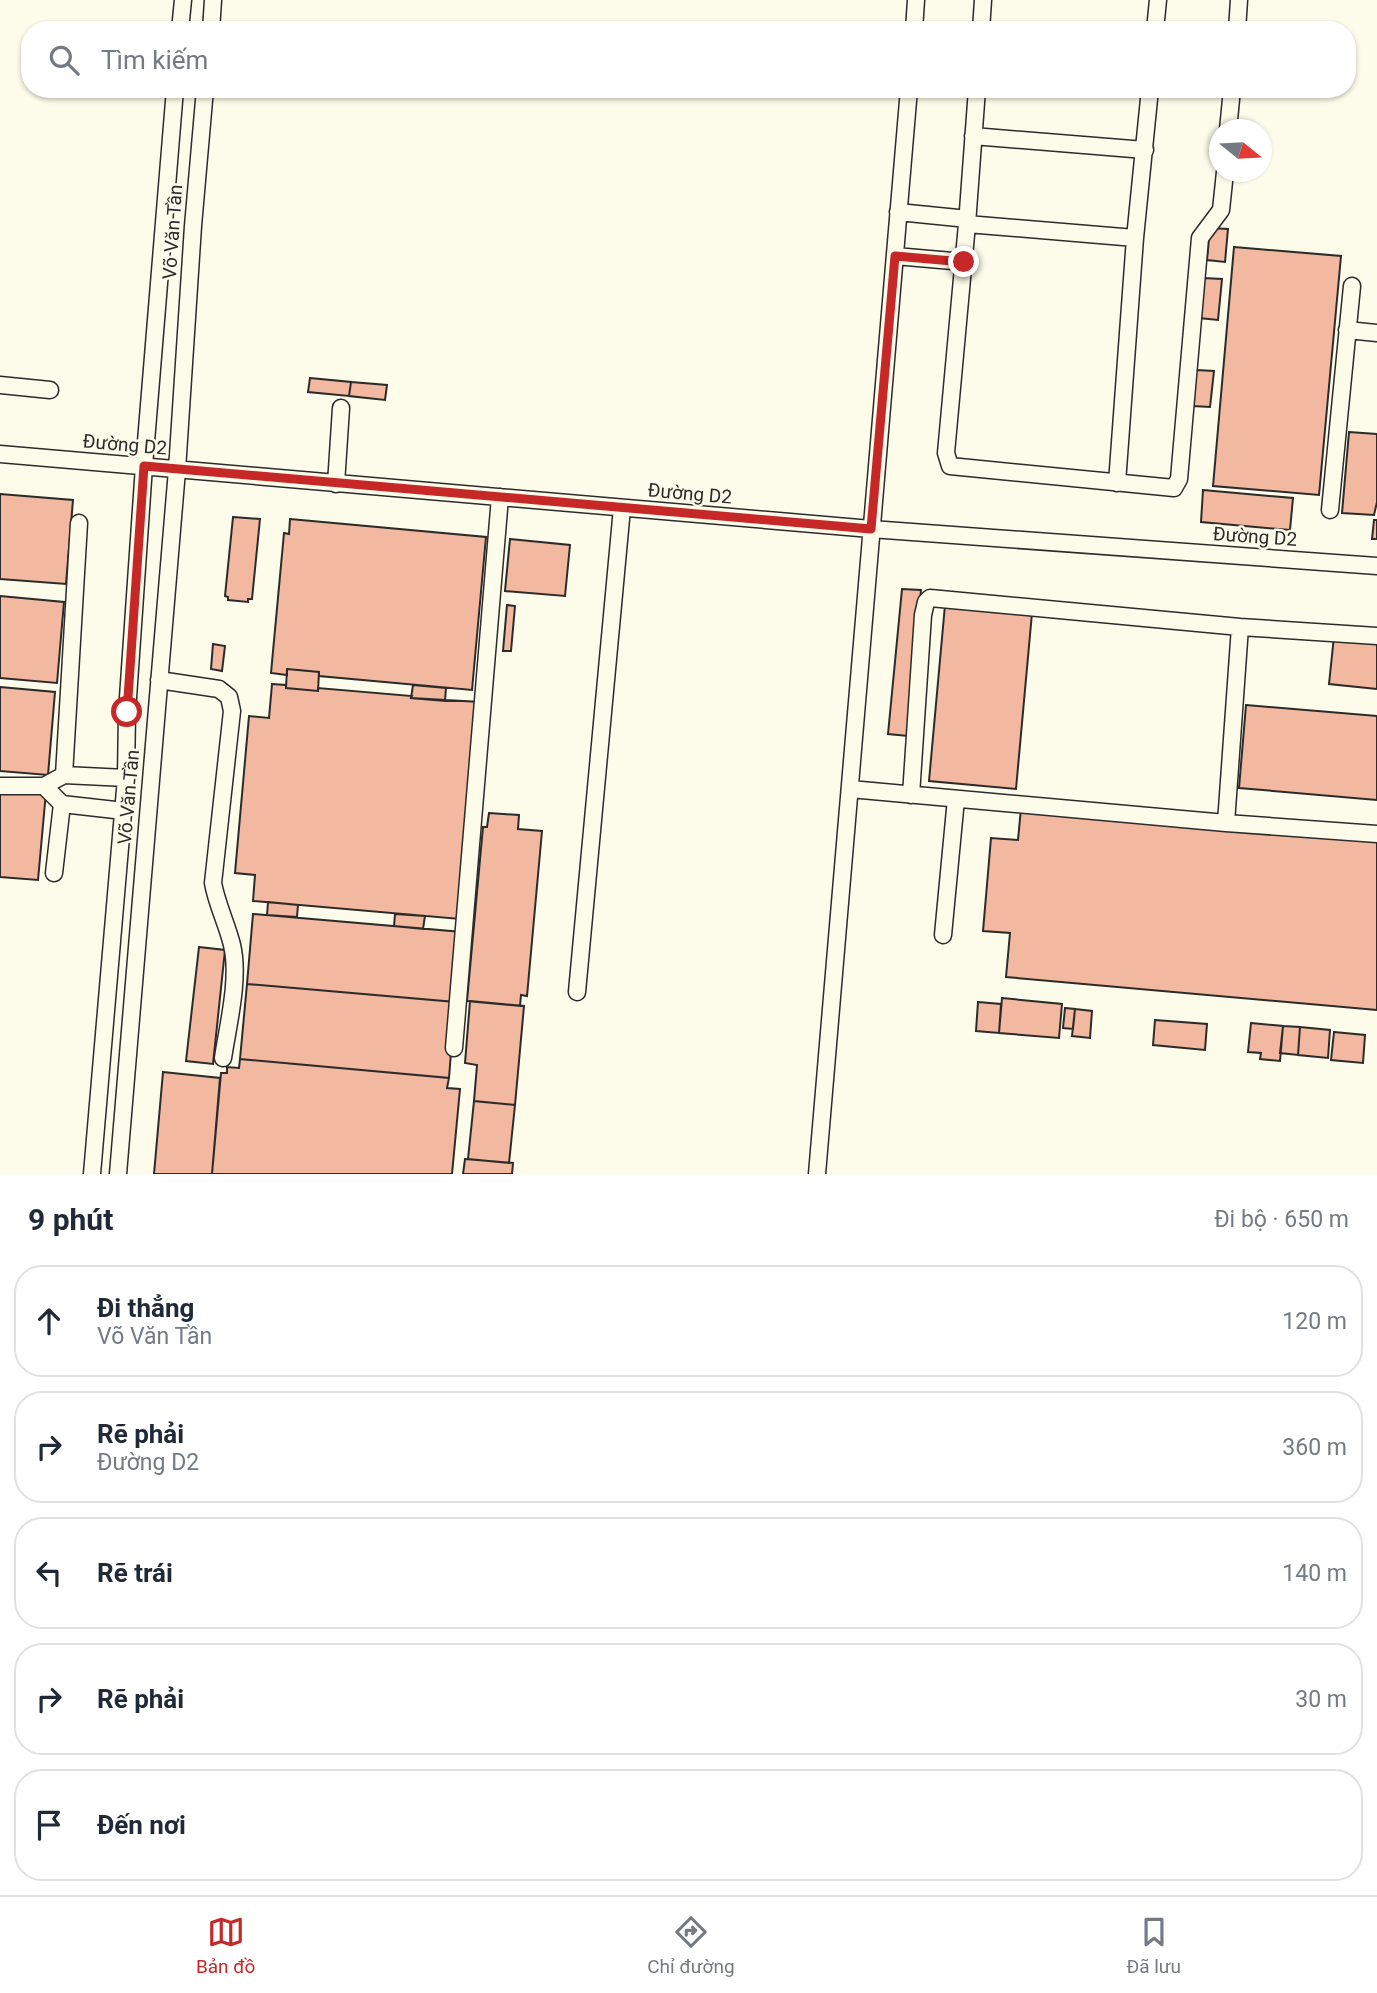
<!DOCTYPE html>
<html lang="vi">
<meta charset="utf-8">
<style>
body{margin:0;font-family:Roboto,sans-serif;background:#f2f2f3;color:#1f2937}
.compass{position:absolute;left:1209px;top:119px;width:63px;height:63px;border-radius:50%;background:#fff;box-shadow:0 2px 5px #0004;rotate:108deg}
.stop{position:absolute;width:21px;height:21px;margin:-16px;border:5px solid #c62828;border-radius:50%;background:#fff}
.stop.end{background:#c62828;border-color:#fff;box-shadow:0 2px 7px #0008}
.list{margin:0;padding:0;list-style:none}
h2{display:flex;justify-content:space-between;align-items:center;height:91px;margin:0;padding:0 28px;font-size:30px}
h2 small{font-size:23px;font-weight:400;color:#747a83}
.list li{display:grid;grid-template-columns:46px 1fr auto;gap:21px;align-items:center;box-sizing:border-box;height:112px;margin:0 14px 14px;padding:0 14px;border:2px solid #e0e1e3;border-radius:28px}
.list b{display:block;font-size:26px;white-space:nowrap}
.list p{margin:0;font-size:23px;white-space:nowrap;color:#747a83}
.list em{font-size:23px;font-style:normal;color:#747a83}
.icon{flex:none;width:38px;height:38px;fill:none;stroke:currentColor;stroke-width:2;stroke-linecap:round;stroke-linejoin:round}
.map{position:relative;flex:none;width:1377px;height:1174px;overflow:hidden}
.search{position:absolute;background:#fff;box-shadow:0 2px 5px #0004;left:21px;right:21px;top:21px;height:77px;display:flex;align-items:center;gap:18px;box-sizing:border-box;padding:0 24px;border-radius:28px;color:#747a83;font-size:26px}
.sheet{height:721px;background:#fff}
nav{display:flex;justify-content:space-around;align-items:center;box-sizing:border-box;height:98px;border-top:2px solid #e0e1e3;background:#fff;font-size:19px;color:#747a83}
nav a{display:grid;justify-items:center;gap:4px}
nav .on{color:#c62828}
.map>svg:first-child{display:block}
</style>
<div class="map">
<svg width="1377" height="1174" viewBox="0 0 1377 1174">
<rect width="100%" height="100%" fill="#fdfbea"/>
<path fill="#f2b8a0" stroke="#2b2b2b" stroke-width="2" d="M1210,228L1228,229L1225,262L1207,260Z
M1234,247L1341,256L1319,495L1213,486Z
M1203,278L1222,279L1218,320L1199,318Z
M1196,370L1214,371L1210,407L1193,406Z
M310,378L351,382L349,396L308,392Z
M351,382L387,385L385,400L349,396Z
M1349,432L1377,434V502L1374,515L1342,513Z
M1203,490L1293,498L1290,530L1201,522Z
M0,494L73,500L66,584L0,579Z
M233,517L260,519L252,599H248V602L228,600V597L225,596Z
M290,519L486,537L472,690L319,676V672L287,669V675L271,673L284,533L289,534Z
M1374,520H1377V539H1372Z
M510,539L570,545L565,596L505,591Z
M902,589L921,590L908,736L888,734Z
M0,596L64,602L57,683L0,678Z
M507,605L515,606L511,651H503Z
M945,605L1032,613L1016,789L929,781Z
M1334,636L1377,640V689L1329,684Z
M213,644L225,646L222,671L211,669Z
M287,669L319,672L318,691L286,688Z
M272,684L286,685V688L318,691V688L412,696L411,698L480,702L460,919L253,901L255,875L235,873L249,716L269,718Z
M413,685L446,688L445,701L411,698Z
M0,687L55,692L48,775L0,771Z
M1246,705L1377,716V800L1239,788Z
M0,788L46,792L38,880L0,877Z
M1021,808L1377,840V1010L1006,977L1010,933L983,931L991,838L1018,840Z
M489,813L519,815L518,829L542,831L527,996L521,995L520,1006L467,1001L483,827H487Z
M268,902L298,905L297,917L267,915Z
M253,914L462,932L455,1002L247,984Z
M395,914L425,916L423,929L394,926Z
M199,947L225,950L213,1064L186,1061Z
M247,984L455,1002L449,1078L240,1059Z
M1002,998L1062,1004L1059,1038L999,1033Z
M470,1001L524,1006L515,1105L474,1101L477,1065L465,1063Z
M978,1002L1001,1004L999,1033L976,1031Z
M1065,1008L1075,1009L1073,1029L1063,1028Z
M1075,1009L1092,1011L1090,1038L1072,1036Z
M1155,1020L1207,1024L1205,1050L1153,1045Z
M1251,1023L1283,1026L1280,1061L1260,1059L1261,1053L1248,1052Z
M1283,1026L1300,1027L1298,1055L1280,1053Z
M1300,1027L1330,1030L1328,1058L1298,1055Z
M1334,1032L1365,1035L1363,1063L1331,1060Z
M240,1059L449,1078L447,1088L460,1089L452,1174H212L221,1073H227V1067L239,1068Z
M163,1072L220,1078L212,1174H154Z
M474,1101L515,1105L509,1163L468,1159Z
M465,1159L513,1163L512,1174H463Z"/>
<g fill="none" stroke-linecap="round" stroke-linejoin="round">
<g stroke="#2b2b2b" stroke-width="19">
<path id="minor" d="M180,30L183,0
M211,30L213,0
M914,30L916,0
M981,30L983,0
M1155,30L1158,0
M1237,30L1239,0
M977,89L967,224L1135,238
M1228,130L1232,89
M973,136L1145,150
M898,212L968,219
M967,224L946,453L950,466L1174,488L1179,479L1200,238L1221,210L1225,172
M895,256L964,262
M1347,330L1377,333
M0,385L50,390
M0,454L871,529L1377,566
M1117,483L1135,238L1150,89
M336,484L341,408
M1330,510L1352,286
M159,680L219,689L229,697L232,711L213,883C217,905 227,924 232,945C240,978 228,1025 223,1058
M64,775L79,523
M0,786H44L64,775L126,778
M44,786L62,804L124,811
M850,789L1226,823L1377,834
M911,795L923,615L926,602L930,598L1240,627L1377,636
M1226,823L1240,627
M54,873L62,804
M943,935L956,799
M577,992L622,508
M454,1048L500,497
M92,1174L126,778L127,712L144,466L175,89
M118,1174L177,470L193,226L205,89
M817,1174L909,89"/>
</g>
<use href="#minor" stroke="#fdfbea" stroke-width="16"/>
</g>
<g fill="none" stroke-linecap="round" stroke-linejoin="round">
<path stroke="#c62828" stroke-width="9" d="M127,712L144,466L871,529L895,256L964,262"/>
</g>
<g text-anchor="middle" stroke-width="5" stroke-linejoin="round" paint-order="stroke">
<g font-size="19" fill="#2b2b2b" stroke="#fdfbea">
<text transform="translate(172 232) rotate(-86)" y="7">Võ Văn Tần</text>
<text transform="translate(125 444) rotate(5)" y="7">Đường D2</text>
<text transform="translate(690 493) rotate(5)" y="7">Đường D2</text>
<text transform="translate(1255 536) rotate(4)" y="7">Đường D2</text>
<text transform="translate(128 797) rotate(-85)" y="7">Võ Văn Tần</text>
</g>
</g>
</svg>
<svg class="compass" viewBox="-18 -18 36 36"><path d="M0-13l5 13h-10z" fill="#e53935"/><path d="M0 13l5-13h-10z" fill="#747a83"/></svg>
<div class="stop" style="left:127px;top:712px"></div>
<div class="stop end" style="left:964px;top:262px"></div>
<div class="search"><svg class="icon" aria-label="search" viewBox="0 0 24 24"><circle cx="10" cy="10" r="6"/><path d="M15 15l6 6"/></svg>Tìm kiếm</div>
</div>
<section class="sheet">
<h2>9 phút<small>Đi bộ · 650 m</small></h2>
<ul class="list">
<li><svg class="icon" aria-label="ahead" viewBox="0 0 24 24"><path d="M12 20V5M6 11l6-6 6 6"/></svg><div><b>Đi thẳng</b><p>Võ Văn Tần</p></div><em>120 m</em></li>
<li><svg class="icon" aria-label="right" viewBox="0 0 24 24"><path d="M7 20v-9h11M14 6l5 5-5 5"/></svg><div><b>Rẽ phải</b><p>Đường D2</p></div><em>360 m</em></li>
<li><svg class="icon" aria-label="left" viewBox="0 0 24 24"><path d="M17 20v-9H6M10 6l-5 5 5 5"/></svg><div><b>Rẽ trái</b></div><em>140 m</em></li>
<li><svg class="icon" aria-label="right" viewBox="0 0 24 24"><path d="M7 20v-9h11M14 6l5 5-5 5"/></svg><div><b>Rẽ phải</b></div><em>30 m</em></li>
<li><svg class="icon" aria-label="arrive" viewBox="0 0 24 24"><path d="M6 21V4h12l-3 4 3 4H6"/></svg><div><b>Đến nơi</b></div></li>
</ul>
</section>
<nav>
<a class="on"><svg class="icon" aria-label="map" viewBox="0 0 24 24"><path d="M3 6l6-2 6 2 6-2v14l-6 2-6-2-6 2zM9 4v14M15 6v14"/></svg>Bản đồ</a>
<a><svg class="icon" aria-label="directions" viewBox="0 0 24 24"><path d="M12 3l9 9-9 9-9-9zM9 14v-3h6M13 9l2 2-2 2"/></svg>Chỉ đường</a>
<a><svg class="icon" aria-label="saved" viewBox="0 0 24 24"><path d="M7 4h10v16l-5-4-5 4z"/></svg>Đã lưu</a>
</nav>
